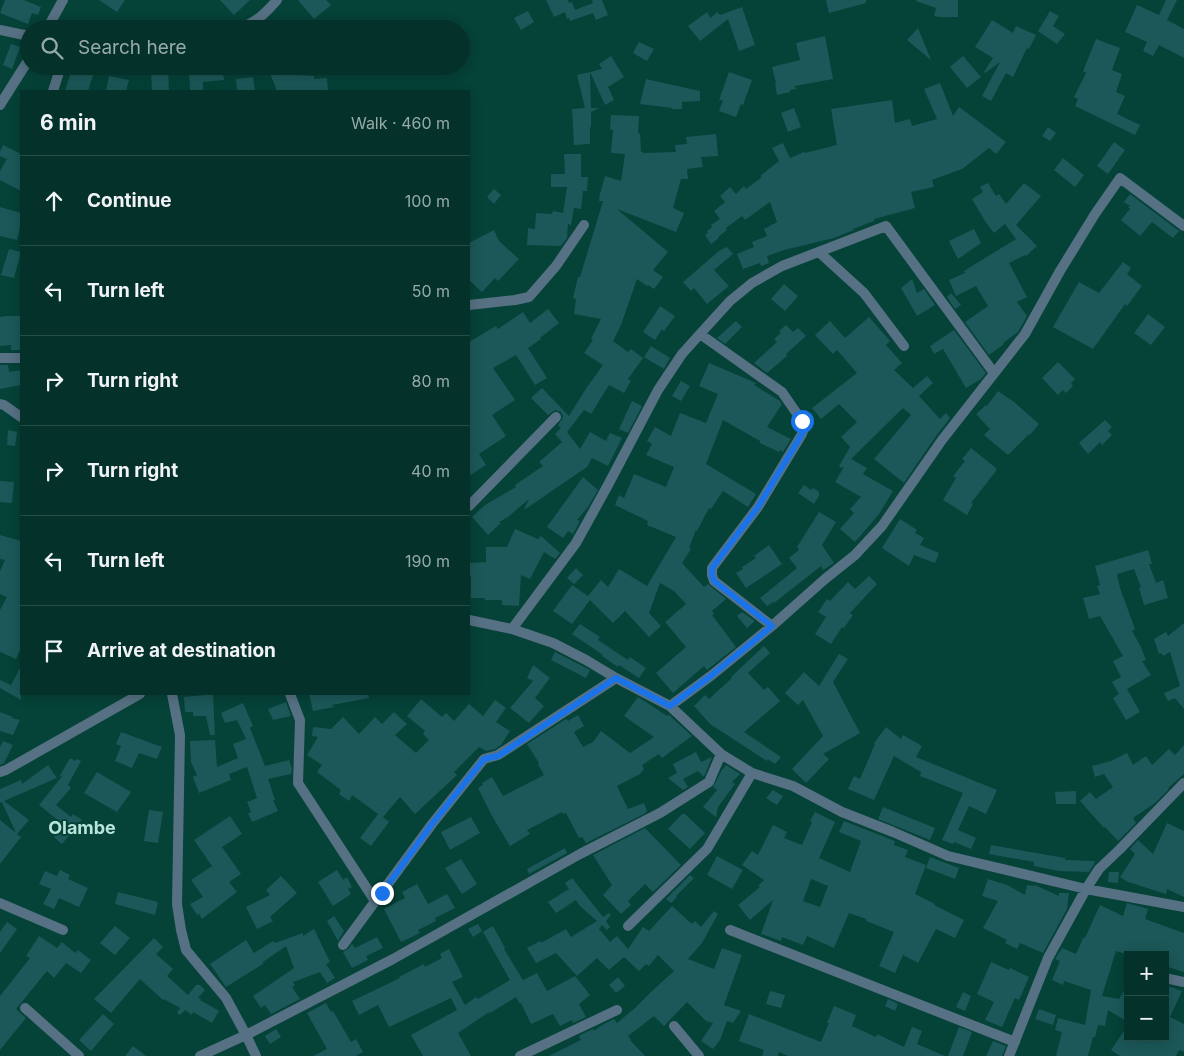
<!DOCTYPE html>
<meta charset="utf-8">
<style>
body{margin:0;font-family:Inter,sans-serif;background:#123e36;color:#f1f3f6}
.controls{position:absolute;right:15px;bottom:15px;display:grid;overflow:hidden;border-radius:0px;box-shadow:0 2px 12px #0003}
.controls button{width:45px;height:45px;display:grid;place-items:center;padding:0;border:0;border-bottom:1px solid #254d47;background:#04322a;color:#f1f3f6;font:25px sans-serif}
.stop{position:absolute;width:15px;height:15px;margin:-11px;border:4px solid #1a73e8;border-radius:50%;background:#fff}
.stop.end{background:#1a73e8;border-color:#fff;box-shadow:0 1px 5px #0008}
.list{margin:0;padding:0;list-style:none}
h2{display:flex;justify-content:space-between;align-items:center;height:65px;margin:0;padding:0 20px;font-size:21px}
h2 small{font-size:16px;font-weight:400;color:#97aaa8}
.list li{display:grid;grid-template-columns:32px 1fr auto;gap:15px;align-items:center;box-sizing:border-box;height:90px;padding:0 20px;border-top:1px solid #254d47}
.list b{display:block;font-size:19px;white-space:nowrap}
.list em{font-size:16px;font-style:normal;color:#97aaa8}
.icon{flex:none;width:28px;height:28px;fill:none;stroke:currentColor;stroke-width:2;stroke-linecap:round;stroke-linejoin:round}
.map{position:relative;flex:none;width:1184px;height:1056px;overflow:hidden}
.search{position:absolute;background:#04322a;box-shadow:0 2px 12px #0003;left:20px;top:20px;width:450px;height:55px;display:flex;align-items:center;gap:12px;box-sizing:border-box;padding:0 18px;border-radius:28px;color:#97aaa8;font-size:19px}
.panel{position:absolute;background:#04322a;box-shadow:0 2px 12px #0003;left:20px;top:90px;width:450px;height:605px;border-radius:0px}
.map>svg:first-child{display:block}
</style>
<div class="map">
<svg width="1184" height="1056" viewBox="0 0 1184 1056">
<rect width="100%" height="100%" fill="#054238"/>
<path fill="#1c5859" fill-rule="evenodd" d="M5,0H24L41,7L38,15L32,13L28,24L0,13Z
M99,0H125L117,12Z
M220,0H250L234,15Z
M298,0H326L331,5L314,19Z
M546,0H568L569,3L572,2L575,10L593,3L592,0H602L608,15L596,20L593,13L570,21L569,18L567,19L565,12L554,17Z
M826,0H866V3L829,13Z
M916,0H958V17H939L934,16L936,8L916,1Z
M1166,0H1177L1167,20L1184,29V58L1159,45L1153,56L1143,51L1147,42L1125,32L1137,5L1159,15Z
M742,7L755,45L739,51L728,19L700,41L688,26L707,12L711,18L717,12L720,15Z
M528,11L534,22L521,30L514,18Z
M1050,11L1059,16L1053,26L1065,34L1057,44L1038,31Z
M992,20L1013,33L1016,26L1036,35L1029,49L1027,48L1013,77L1006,73L991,101L982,96L1000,62L985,73L984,72L993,58L975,47Z
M918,28L931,60L907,40Z
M825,36L833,79L795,86L796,89L790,90V92L777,95L775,83H776L772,67L800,60L796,43Z
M1096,39L1120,48L1112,70L1122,74L1116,92L1125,96L1117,114L1140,125L1135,135L1075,106L1078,99L1074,97L1086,73L1083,71Z
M639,42L654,49L647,61L633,53Z
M11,44L20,47L12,69L3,65Z
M611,56L624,77L608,87L614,100L605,105L590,72L602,69L599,64Z
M963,56L981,77L967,88L950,67Z
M73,66H96L88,91H65Z
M189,66H222L224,80L203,82V91H190Z
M267,66H292L295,75L314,76V79L327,78L328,91H277Z
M168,68L169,91H152L151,69Z
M590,72L591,108H599L591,112V127H590V144L574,145L572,109L585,108L577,75Z
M729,72L752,80L743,105L741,104L736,117L719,111L723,100H719Z
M109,76L129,80L126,91H106Z
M253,77L255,91H237L236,79Z
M646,79L700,91V101L682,102V109H672V108L640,104Z
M940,83L953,116L959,107L1006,142L996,154L989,148L962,169L932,180L934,187L911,192L915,208L874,219V221L853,229L854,230L834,238L784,250L767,256L769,263L761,266L760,263L743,269L737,254L754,247L752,242L767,236L764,229L777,222L770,202L745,220L742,216L726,228L727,230L718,237L719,238L711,244L705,235L708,233L707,231L712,227L711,225L720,219L714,211L725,202L720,196L730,187L736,194L744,186L746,189L762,177L760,176L779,161L772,148L783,143L790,158L804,152L805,153L837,145L831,109L892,100L895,123L910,119L912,126L937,119L924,89Z
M794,108L801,127L788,132L781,113Z
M611,115L639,116L638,134L640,133L641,152H643V153L676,152L675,145L687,144L686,137L716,134L718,156L701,157L703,167L687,169L688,179H681L673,208L684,213L676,232L617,209L668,252L653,270L663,277L654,289L648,285L647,286L637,279L621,325L613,341L628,352L631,349L643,358L628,379L631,381L624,393L609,385L591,414L584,410L567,432L580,449L590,432L606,441L610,433L622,438L608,466L592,458L587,467L524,510L529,499L508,517L499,522L501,523L488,535L472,517L485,505L516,487L515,485L543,466L539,462L562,442L555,434L561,428L558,425L562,419L563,416L561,412L555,410L548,415L531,398L542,388L569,416L587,387L603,365L584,353L593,340L591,339L601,319L574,314L576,299L573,298L578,277H580L603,201H599L600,194L605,176L621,181L625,154L611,153L613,130L610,129Z
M1048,127L1056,133L1050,141L1042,136Z
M1114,142L1125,150L1108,174L1097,166Z
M3,145L21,154V191L0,180V171L7,159L0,156V152Z
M564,154H581V177H588L587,191H583L581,209L574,208L571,225L568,224L567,238L561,246L527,245L528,228L535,229L536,213L552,214L553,211L563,213L567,187H551V174H565Z
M1063,158L1084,175L1075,187L1054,170Z
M988,183L996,196L999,194L1006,204L1024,183L1041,196L1016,225L1037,246L1026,256L1025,255L1009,263L1027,297L1017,302L1027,316L1018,332L1003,343L1004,344L989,355L965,322L988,306L976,286L956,296L949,280L965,273L964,271L1016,239L1005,224L994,233L985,221L972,199L983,192L980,187Z
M494,189L501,195L494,204L487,197Z
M1130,194L1179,231L1173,238L1152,222L1140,236L1121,220L1130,209L1128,207L1130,206L1124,202Z
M0,207L21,213V222L17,240L0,236Z
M974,229L981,243L958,259L949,241Z
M494,230L499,241L519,259L498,281L495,278L482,292L469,280V243Z
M727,247L733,254L714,270L729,286L707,304L694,288L691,291L683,282L719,251Z
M9,249L21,252L14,278L1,275Z
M1123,262L1131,268L1127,274L1142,286L1127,306L1125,304L1093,349L1053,327L1079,282L1099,293Z
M912,279L917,293L924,289L935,305L917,316L901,288Z
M784,284L798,296L785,311L771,299Z
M951,293L961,305L955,309L947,297Z
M660,306L675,316L664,331L662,329L655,340L643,332Z
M548,309L559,323L540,338L541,339L528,348L547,378L535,385L516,355L493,368L515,400L492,415L506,436L479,454L486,465L469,476V342L496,326L498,329L523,312L530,323Z
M1148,314L1165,327L1151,345L1134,333Z
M6,316H20L21,350H11V345L0,346V317Z
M869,317L890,341L886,345L902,363L894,370L913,388L927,376L933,383L919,396L940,419L946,413L950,418L936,436L904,483L874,459L911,415L903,408L851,459L867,468L863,474L893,491L879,514L855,542L840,529L854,513L850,509L861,497L835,482L844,467L841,468L839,466L850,447L841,437L857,422L839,404L821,419L812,408L857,373L837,350L833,354L815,335L830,321L845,338Z
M736,321L742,327L725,344L717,338Z
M786,325L793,332L798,328L806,336L786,354L787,356L767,373L754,363L777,342L774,339L781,333L779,331Z
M954,330L986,373L981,379L966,388L943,349L934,354L930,346Z
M651,346L670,358L664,369L644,357Z
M1058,362L1075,379L1071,383L1073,386L1066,393L1063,390L1058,395L1042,378Z
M709,363L756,383L754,385L780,401L782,404L767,427L791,439L783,452L780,450L779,452L760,443V441L723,420L706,464L756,494L748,507L723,491L711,509L709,508L697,531L696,530L689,548L691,549L682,563L704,587L708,584L726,599L712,611L714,614L712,615L736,647L707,670L704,666L673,693L656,673L686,647L665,622L686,604L674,591L660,583L649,613L661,626L649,637L625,611L613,623L590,600L572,624L553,611L572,585L588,596L601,580L608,587L619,569L647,586L676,537L647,525L648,521L615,505L619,495L624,498L634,474L666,487L674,467L646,455L652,444L647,441L655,427L671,436L680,413L706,423L718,394L699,386Z
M0,365H8L9,372L21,370V385L0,389Z
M681,381L690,386L681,401L672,396Z
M998,391L1014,402L1039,424L1030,435L1029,434L1008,455L984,435L990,429L976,414L986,405L987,406Z
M632,401L642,406L628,433L619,429Z
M1105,420L1112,427L1108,431L1112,435L1102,445L1100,442L1088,454L1079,443Z
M8,430L17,432L15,446L7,445Z
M971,448L996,468V471L971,503L973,504L967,515L943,500L956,478L953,476L965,461L962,459Z
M583,477L598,490L588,507L577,520L580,521L573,534L568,531L563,538L547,527Z
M0,481L14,482L12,503L0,502Z
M804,485L811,490L813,488L819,492V496L814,504L798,493Z
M819,512L836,522L822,545L834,563L823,570L821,566L774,603L773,602L767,606L760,598L797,568L789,558L799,550L797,547Z
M900,519L917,530L915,533L924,538L920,545L939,553L935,563L914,555L909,566L882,548Z
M515,529L538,539L541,536L560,553L555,559L544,552L530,579L521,575L519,606L502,605V600H485V598H471V576H469V563L486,562V547H507Z
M0,535L21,541V647L16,659L0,652V610L7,597L0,594V571L5,560L0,559Z
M769,545L782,564L746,588L736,573L743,569L742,567L756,558L754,556Z
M1148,550L1152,564H1149L1156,583L1163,580L1168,598L1144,605L1139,588L1141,587L1134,569L1117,574L1120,588L1135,629L1132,631L1141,647L1146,660L1142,661L1151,675L1127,689L1140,712L1126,720L1113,698L1119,694L1112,682L1121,677L1113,661L1123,656L1100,616L1089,619L1083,598L1100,594L1097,586L1100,585L1095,566Z
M576,568L583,575L574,584L567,578Z
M869,576L877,584L850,613L853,615L844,628L842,627L831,644L815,634L826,617L818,612L827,599L830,601L848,582L855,589Z
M742,612L755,621L747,628L737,616Z
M1184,623V709L1175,698L1168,701L1164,693L1180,686L1170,652L1163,656L1161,653L1159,654L1154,639L1166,632L1168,636Z
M580,624L600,637L598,640L628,660L630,657L646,668L639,678L619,665L618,667L602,656L603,655L572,634Z
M764,646L770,653L748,673L764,690L768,687L780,701L744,732L781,757L775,764L768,759L767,761L710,724L694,706L705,695L709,699L732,678L731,677Z
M555,652L590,670L586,678L551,660Z
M839,654L848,659L833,682L860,733L823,754L829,759L806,783L792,769L823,736L803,700L798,705L785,693L804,672L819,686Z
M533,665L550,678L535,698L544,706L529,723L510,708L533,681L527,678Z
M21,666V700L0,688V680L11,685Z
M213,694L215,735H210L206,716H193V712H185L184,697L205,695Z
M309,694H368L369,698L332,705L334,707L313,711Z
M638,697L667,716L669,715L692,736L662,758L659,754L642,765L644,769L640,774L617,786L628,809L644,803L647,811L644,814L586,843L582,837L579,838L566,813L563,814L562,812L527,830L530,834L510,846L492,816L478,788L483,785L482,783L492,777L503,796L544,775L538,764L539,763L527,744L566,719L568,721L578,715L584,726L574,732L583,747L593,742L601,731L630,753L654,737L624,716Z
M421,699L442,717L446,713L454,721L469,704L483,716L495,700L506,708L496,722L510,731L501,745L495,749L486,751L479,747L454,772L457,775L415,814L400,797L383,817L389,822L371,846L360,838L378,814L352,795L349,801L339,794L341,790L317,772L322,765L307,755L318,737L312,736L313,727L331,729L343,717L359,734L375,717L382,724L394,712L407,724L395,735L416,753L429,740L423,734L425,731L407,716Z
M286,702L291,716L273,720L268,709Z
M243,703L253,726L250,728L265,766L289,760L292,769L291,774L268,779L275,800H273L278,811L252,822L248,813L251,812L247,802L257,798L247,767L229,774L231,780L199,793L193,777L197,775L191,762L190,741L215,740L217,767L238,758L233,744L246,739L237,720L225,723L221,713Z
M0,712L13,717L12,718L20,720L13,735L0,731Z
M886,727L901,739L903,735L922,746L916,757L997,790L986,814L969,806L958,830L976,838L971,849L954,842L953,844L942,840L963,793L920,776L921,772L894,756L874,800L848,789L854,776L860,779L875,744L874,743Z
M121,732L162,747L157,759L139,753L132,768L115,761L121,746L116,744Z
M3,741L13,745L4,763L0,765V747Z
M1184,745V774L1168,788L1169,789L1155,803L1133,818L1136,823L1118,841L1105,827L1104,828L1080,801L1090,792L1096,799L1113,787L1104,774L1095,777L1092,766L1111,761L1127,753L1133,765L1146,756L1152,765L1169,749L1175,755Z
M696,752L701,762L712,757L704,777L698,771L683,779L688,787L683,790L668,778L677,773L673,764Z
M70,758L75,761L77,759L81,761L68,785L71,788L56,805L71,817L73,814L82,820L62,844L54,837L64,825L39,805L63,775L59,777Z
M48,765L57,778L4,801L29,820L17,834L21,837L0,864V820L16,833L2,802L0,803V789L21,780L22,784Z
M726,765L740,774L732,782L735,784L718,807L716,817L703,807L717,790L713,787L722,770Z
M97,772L131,792L117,812L84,793Z
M773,790L783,796L777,805L766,798Z
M1076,791V804H1056L1055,792Z
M883,807L935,828L930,840L878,819Z
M149,810L163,812L158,843L144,841Z
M815,812L835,822L819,858L850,872L861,841L839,832L844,821L895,841L894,845L908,850L905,857L926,865L915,894L935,904L934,905L964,920L955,938L936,929L918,963L903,955L895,973L879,966L894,932L866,921V919L849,913L834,948L807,936L803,945L782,937L781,941L761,934L773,900L750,920L738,905L760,887L758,886L764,880L742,865L752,851L758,855L773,825L787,832L784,838L802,845L812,822L810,821ZM811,879L828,886L820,907L803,901Z
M682,814H685L705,833L690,849L668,829Z
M230,816L242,834L222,847L241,874L229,882L237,892L202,919L199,914L197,915L190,904L203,897L191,880L212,866L194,840Z
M471,817L480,833L450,850L441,832Z
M1167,823L1184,831V897L1167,889L1166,894L1128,882L1120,877L1135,854L1130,849L1138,840L1153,854Z
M645,828L681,865L653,892L645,884L628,901L631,905L621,914L603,895L612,885L593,855Z
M991,845L1065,858V860L1095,861L1094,864L1089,872L1059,871L1034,866V862L989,854Z
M565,848L567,853L529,874L527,869Z
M717,856L743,870L732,889L707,875Z
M930,857L959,868L955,879L926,868Z
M461,859L477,884L462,894L445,868Z
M60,870L70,875L68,879L88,888L79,907L59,898L54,909L43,904L51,889L39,884L45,871L57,876Z
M337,870L343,880L347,877L352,887L348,889L351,894L333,906L318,882Z
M1109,872H1119L1118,883L1108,882Z
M690,875L694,878L676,896L677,897L671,903L666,899Z
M281,876L297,893L270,917L273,921L257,929L246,907L270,895L266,890Z
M572,878L603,917L609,913L611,915L606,921L610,927L607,930L602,925L599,929L610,942L617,936L628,949L643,927L649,931L672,906L692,924L695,921L701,927L714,911L718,914L702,943L688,959L714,969L722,948L742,955L724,1005L741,1011L733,1023L727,1021L720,1040L713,1049L701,1041L713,1023L706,1021L687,1002L664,1026L654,1016L628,1036L631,1039L630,1040L645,1056H549L581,1040L579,1037L580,1035L593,1029L594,1031L602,1025L614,1019L617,1023L635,1008L652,991L674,971L658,955L649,966L646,964L639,971L624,957L609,970L597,958L577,976L556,953L536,963L527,948L540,941L541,943L566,929L571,937L597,921L580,906L576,900L556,913L548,902L569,889L565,883Z
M988,879L1007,885L1025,895L1027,885L1034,886L1035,885L1059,896V893H1069L1067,909L1043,953L1020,943L1017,949L1005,943L1007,940L983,928L998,901L982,896Z
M417,884L428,904L447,894L455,908L435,918L436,921L418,930L420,933L401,942L384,909L405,898L402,892Z
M118,892L158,902L155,915L115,904Z
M1127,903L1148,909L1145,919L1184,933V972L1165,966V955H1129L1116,951L1102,996L1119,999L1128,984V1022L1108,1010L1105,1026L1098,1025L1095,1037H1093L1088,1056H1056L1062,1032L1055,1030L1058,1018L1085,1025L1091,990L1064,981L1063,985L1052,980L1060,961L1055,959L1062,948L1076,954L1083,938H1085L1100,905L1123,916Z
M334,916L344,931L338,941L327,921Z
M7,922L17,929L0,953V932Z
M478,924L482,931L473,937L468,929Z
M115,926L130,938L115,955L100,943Z
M493,926L505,948L504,949L523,980L537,973L547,991L575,976L590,995L579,1004L586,1017L573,1023L572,1020L560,1026L553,1014L531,1024L521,1003L520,1004L516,997L490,1013L489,1012L458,1033L471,1056H423L411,1035L457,1010L451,998L389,1027L378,1005L359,1015L352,1001L400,978L399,977L424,964L425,967L442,958L440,954L449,949L463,977L452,982L465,1005L476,997L478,999L510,980L483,932Z
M314,929L330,962L326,964L335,978L327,983L320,972L293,982L295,985L292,987L300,999L271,1014L265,1005L261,1008L253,996L294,968L286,946L263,962V964L226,987L210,964L246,940L254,953L273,941L275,943L303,933V936Z
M39,936L57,948L62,942L75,953L78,950L91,960L81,973L66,963L54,978L47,971L16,1009L26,1018L0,1050V996L30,958L26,956Z
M377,937L383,948L366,956L368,960L352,968L343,952L348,949L352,944L355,948Z
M154,938L163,947L156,954L173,969L167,976L188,995L196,985H200L205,990L198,998L201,999L200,1000L219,1011L212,1023L193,1012L192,1015L185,1010L180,1015L177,1013L180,1008L164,999L163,1000L140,979L111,1013L94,999Z
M991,962L1009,970L1010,968L1029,977L1019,1000L1015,998L1002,1027L985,1020L994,1002L977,994Z
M618,977L625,986L616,993L609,985Z
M1165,985L1182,991L1170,1017L1184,1024V1052L1179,1050L1176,1056H1120L1111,1050L1128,1025V1037H1165Z
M770,991L785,995L781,1008L766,1004Z
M963,992L971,996L965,1011L956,1007Z
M888,999L898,1004L895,1011L885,1006Z
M326,1003L331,1012L333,1011L351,1042L356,1039L363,1052L356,1056H313L327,1049L307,1013Z
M834,1006L856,1015L852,1026L876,1037L877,1034L904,1047L912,1027L922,1031L917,1044L945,1056H788L779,1052L778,1056H762L764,1050L739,1041L749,1014L821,1042L829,1023H827Z
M1039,1009L1056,1015L1053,1025L1035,1019Z
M103,1014L114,1024L91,1051L79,1040Z
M959,1027L972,1032L963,1056H948Z
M276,1029L281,1037L270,1044L265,1036Z
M993,1041L1006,1046L1002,1056H986Z
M133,1046L146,1056H125Z"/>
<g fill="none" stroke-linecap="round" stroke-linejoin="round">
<path stroke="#567183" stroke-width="10" d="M47,29L63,0
M239,29C256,22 265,14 277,0
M0,30L29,36
M53,91L61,66
M0,105L29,59
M819,252L864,293L904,346
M469,305L515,300L529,297L556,266L584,225
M700,334L782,392L802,421L804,428L802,434L758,507L712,568V575L714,581L772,626
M0,358H21
M0,404L4,405L21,417
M469,506L556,417
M469,620L512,629L553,643L586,660L616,678L670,706L721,754L752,773L793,786L842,812L893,832L948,856L1086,889L1184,907
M512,629L576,543L608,485L658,390L682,354L700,334L730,301L752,283L782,266L886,226L994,373
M172,694L180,735L177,904L181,930L186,950L226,998L246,1035L256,1056
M290,694L300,720L298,783L375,901
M670,706L712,675L772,626L825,579L855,555L882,526L942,440L1025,334L1060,271L1095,214L1120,178L1184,226
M0,772L6,770L140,694
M0,903L63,930
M628,926L707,849L752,773
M730,930L1015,1042
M343,945L432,824L484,759L498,755L616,678
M1165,978L1184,982
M25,1008L79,1056
M674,1026L699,1056
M200,1056L246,1035L393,959L580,854L660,813L709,782L721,754
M520,1056L617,1010
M1009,1056L1048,958L1086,889L1099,869L1120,849L1184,783"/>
</g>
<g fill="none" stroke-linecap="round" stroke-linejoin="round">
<path stroke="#1a73e8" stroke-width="6" d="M382,893L432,824L484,759L498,756L616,678L670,706L712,675L772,626L714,581L712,575V568L758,507L802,434L804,428L802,421"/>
</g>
<g text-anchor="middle" stroke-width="4" stroke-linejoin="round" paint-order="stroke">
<g font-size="18" font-weight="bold" fill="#b6e4d8" stroke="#054238">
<text x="82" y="834">Olambe</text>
</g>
</g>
</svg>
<div class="controls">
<button>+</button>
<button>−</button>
</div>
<div class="stop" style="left:802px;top:421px"></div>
<div class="stop end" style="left:382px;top:893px"></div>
<div class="search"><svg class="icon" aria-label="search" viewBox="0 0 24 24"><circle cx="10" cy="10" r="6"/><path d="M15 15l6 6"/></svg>Search here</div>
<section class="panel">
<h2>6 min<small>Walk · 460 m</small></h2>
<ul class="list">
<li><svg class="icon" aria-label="ahead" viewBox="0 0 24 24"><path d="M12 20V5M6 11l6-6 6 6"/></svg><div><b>Continue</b></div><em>100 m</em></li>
<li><svg class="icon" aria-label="left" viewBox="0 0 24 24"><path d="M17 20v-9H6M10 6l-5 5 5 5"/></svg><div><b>Turn left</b></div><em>50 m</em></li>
<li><svg class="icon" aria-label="right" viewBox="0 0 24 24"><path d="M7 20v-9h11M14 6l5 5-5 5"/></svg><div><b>Turn right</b></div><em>80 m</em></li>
<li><svg class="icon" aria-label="right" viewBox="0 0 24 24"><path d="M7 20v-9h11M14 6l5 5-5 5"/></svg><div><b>Turn right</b></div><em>40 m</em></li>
<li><svg class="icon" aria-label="left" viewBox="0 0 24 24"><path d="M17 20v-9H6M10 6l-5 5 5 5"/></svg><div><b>Turn left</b></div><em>190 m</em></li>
<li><svg class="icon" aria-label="arrive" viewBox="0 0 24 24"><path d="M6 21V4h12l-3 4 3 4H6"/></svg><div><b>Arrive at destination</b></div></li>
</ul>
</section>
</div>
